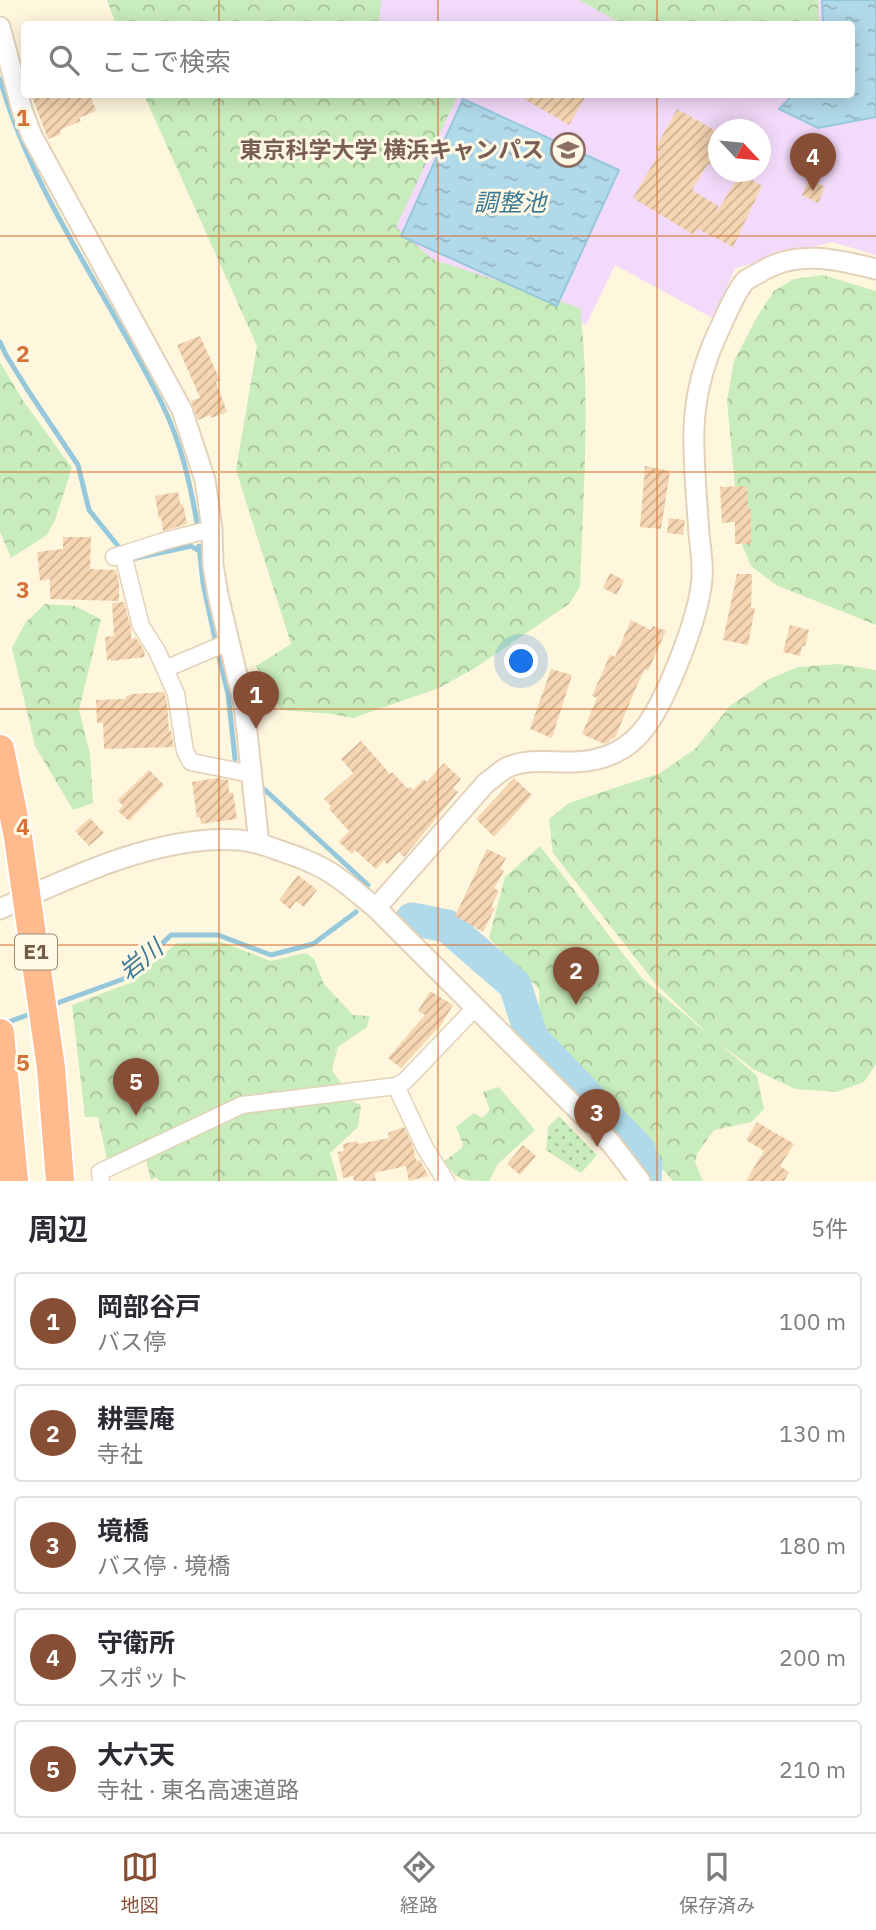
<!DOCTYPE html>
<html lang="ja">
<meta charset="utf-8">
<style>
body{margin:0;font-family:"IBM Plex Sans","Noto Sans JP",sans-serif;background:#f2f2f3;color:#2b2b33}
.compass{position:absolute;left:708px;top:119px;width:63px;height:63px;border-radius:50%;background:#fff;box-shadow:0 4px 18px #0003;rotate:116deg}
.you{position:absolute;left:522px;top:662px;width:24px;height:24px;margin:-18px;border:5px solid #fff;border-radius:50%;background:#1a73e8;box-shadow:0 0 0 10px #1a73e833}
.badge{display:grid;place-items:center;width:46px;height:46px;border-radius:50%;background:#864e34;color:#fff;font-size:23px;font-weight:700}
.pin{position:absolute;translate:-50% -58px;filter:drop-shadow(0 2px 4px #0008)}
.pin::after{content:'';position:absolute;top:37px;width:24px;height:21px;background:inherit;clip-path:polygon(0 0,100% 0,50% 100%)}
.list{margin:0;padding:0;list-style:none}
h2{display:flex;justify-content:space-between;align-items:center;height:91px;margin:0;padding:0 28px;font-size:30px}
h2 small{font-size:23px;font-weight:400;color:#7c7c81}
.list li{display:grid;grid-template-columns:46px 1fr auto;gap:21px;align-items:center;box-sizing:border-box;height:98px;margin:0 14px 14px;padding:0 14px;border:2px solid #e1e1e2;border-radius:7px}
.list b{display:block;font-size:26px;white-space:nowrap}
.list p{margin:0;font-size:23px;white-space:nowrap;color:#7c7c81}
.list em{font-size:23px;font-style:normal;color:#7c7c81}
.icon{flex:none;width:38px;height:38px;fill:none;stroke:currentColor;stroke-width:2;stroke-linecap:round;stroke-linejoin:round}
.map{position:relative;flex:none;width:876px;height:1181px;overflow:hidden}
.search{position:absolute;background:#fff;box-shadow:0 4px 18px #0003;left:21px;right:21px;top:21px;height:77px;display:flex;align-items:center;gap:18px;box-sizing:border-box;padding:0 24px;border-radius:7px;color:#7c7c81;font-size:26px}
.sheet{height:651px;background:#fff}
nav{display:flex;justify-content:space-around;align-items:center;box-sizing:border-box;height:98px;border-top:2px solid #e1e1e2;background:#fff;font-size:19px;color:#7c7c81}
nav a{display:grid;justify-items:center;gap:4px}
nav .on{color:#864e34}
.map>svg:first-child{display:block}
</style>
<div class="map">
<svg width="876" height="1181" viewBox="0 0 876 1181">
<defs>
<pattern id="grass-dots" width="8" height="8" patternUnits="userSpaceOnUse" patternTransform="scale(1.75)"><rect width="8" height="8" fill="#c8ecbb"/><path d="M2 2h.1M6 6h.1" fill="none" stroke="#a7c29a" stroke-width="1.8" stroke-linecap="round"/></pattern>
<pattern id="forest-crowns" width="20" height="18" patternUnits="userSpaceOnUse" patternTransform="scale(1.75)"><rect width="20" height="18" fill="#c8ecbb"/><path d="M2 6a3 3 0 1 1 6 0M12 15a3 3 0 1 1 6 0" fill="none" stroke="#a7c29a"/></pattern>
<pattern id="water-ripples" width="26" height="14" patternUnits="userSpaceOnUse" patternTransform="scale(1.75)"><rect width="26" height="14" fill="#b0d9e9"/><path d="M2 4q2-2 4 0t4 0M15 11q2-2 4 0t4 0" fill="none" stroke="#94b3be"/></pattern>
<pattern id="building-hatch" width="6" height="6" patternUnits="userSpaceOnUse" patternTransform="scale(1.75)"><rect width="6" height="6" fill="#f6d6b2"/><path d="M-1 1l2-2M0 6l6-6M5 7l2-2" fill="none" stroke="#ccb192"/></pattern>
</defs>
<rect width="100%" height="100%" fill="#fef6dd"/>
<path fill="#f3dafa" fill-rule="evenodd" d="M212,0H876V255L832,242L735,268L714,319L615,265L586,325L534,299L377,239L408,95L852,94V24H263ZM718,130H760V172H718Z"/>
<path fill="url(#grass-dots)" d="M559,1116L597,1155L581,1173L546,1150L548,1127Z"/>
<path fill="url(#forest-crowns)" d="M107,0H381L379,24H116Z
M579,0H818L819,24H622Z
M144,95H458L396,227L432,259L580,308C591,400 583,494 580,587L569,604L475,668L439,688L353,718L332,714L281,710L256,666L291,644L236,470L257,346Z
M823,275L876,291V625L776,585L751,566L740,540L727,401L734,361L757,317L774,291L794,279Z
M0,362L24,402L72,468L55,520L47,535L11,558L0,532Z
M45,604L75,606L101,619L79,710L90,754L93,803L73,810L35,746L12,648L25,623Z
M839,664L876,670V1064L864,1082L836,1092L795,1089L753,1069L719,1043L757,1076L764,1109L751,1122L714,1130L698,1152L695,1162L703,1181H673L540,1030L539,989L489,938L505,877L540,846L641,977L709,1035L655,983L553,853L549,819L569,803L660,773L695,749L730,706L769,679L798,667Z
M221,942L271,961L306,953L314,959L324,984L353,1015L370,1016L367,1027L338,1047L332,1070L342,1085L250,1095L107,1160L98,1117H85L72,1005L130,983L177,943Z
M499,1087L535,1130L498,1164L489,1181C461,1181 458,1181 444,1161L462,1148L463,1144L456,1127L474,1113L482,1118L490,1110L483,1092Z
M349,1100L361,1105L358,1127L330,1153L338,1181H160L155,1177L151,1180L145,1156L244,1112Z"/>
<path fill="url(#water-ripples)" stroke="#96c8dc" stroke-width="2" d="M822,0H876V117L818,128L779,109L793,95L852,94V24H823Z
M463,99L619,170L557,306L401,236Z"/>
<g fill="none" stroke-linecap="round" stroke-linejoin="round">
<path stroke="#96c8dc" stroke-width="5" d="M0,79C33,196 110,297 163,406C181,443 190,483 197,523
M0,342L6,355L29,392L78,465L89,510L118,546
M199,546L203,583L215,639
M132,559L191,546L199,551
M218,653L228,694L235,759
M265,790L368,885
M52,1005L126,978L171,935H218L271,955L313,944L356,912
M3,1024L33,1013"/>
<path stroke="#b0d9e9" stroke-width="33" d="M412,919L447,926L515,985L532,1038L639,1150L646,1166L645,1181"/>
</g>
<path fill="url(#building-hatch)" d="M31,94H55L57,99L69,94H90L96,111L79,118L81,121L64,128L60,131L61,134L48,139Z
M516,94H587L569,125Z
M677,109L718,132V170L708,164L692,190L718,206V211L740,173L762,186L733,247L698,229L694,235L633,198L660,152L655,149Z
M809,179L825,187L818,203L802,195Z
M200,336L220,380L216,382L227,412L211,418L210,415L198,420L191,401L200,398L177,345Z
M645,466L670,471L661,529L640,527Z
M747,486L748,509H751V544H735V522L722,523L720,487Z
M178,492L180,504H183L187,524L163,531L161,517L159,518L155,496Z
M669,518L685,520L683,535L667,533Z
M63,537H91L90,569L116,570L119,582V601L50,599V579L40,581L37,552L63,549Z
M610,573L624,580L617,595L603,588Z
M737,574H752L751,608H755L748,645L723,640Z
M124,602L131,628V639L136,638L144,650L145,657L111,661V659L107,660L105,637L114,636L112,603Z
M631,620L651,630L653,626L666,631L648,671L645,669L638,683L615,738L610,739L609,742L604,744L582,734L597,698L592,696L610,655L615,657Z
M790,625L809,630L805,646H802L800,656L783,652Z
M551,669L572,675L552,738L530,729Z
M164,692L167,702L169,731H171L174,747L104,749L103,723H97L96,700L126,699V696L133,694Z
M361,741L390,774L392,772L408,789L410,787L413,790L424,779L427,782L444,763L461,779L453,788L458,792L404,857L399,852L387,864L384,860L376,869L355,850L352,854L339,842L349,831L329,809L331,806L324,799L353,773L341,759Z
M149,770L164,785L129,821L118,811L123,806L118,800Z
M217,778L228,780L229,793L233,792L237,819L201,824L200,817L197,818L192,782Z
M514,778L532,795L494,837L476,819Z
M90,818L104,833L89,846L75,831Z
M487,849L506,858L500,869L504,871L494,888L499,891L491,907L495,908L483,932L455,916Z
M298,875L317,890L304,907L296,901L290,909L279,900Z
M430,991L453,1005L441,1025L401,1068L388,1058L425,1015L418,1011Z
M757,1122L794,1144L780,1166L789,1172L784,1181H746L764,1151L746,1140Z
M404,1127L413,1146L416,1161L420,1160L428,1176L409,1181L406,1166L374,1173L376,1181H354L353,1176L343,1178L338,1152L344,1151L343,1144L357,1141L358,1144L389,1138L388,1133Z
M523,1145L536,1156L520,1175L507,1164Z"/>
<g fill="none" stroke-linecap="round" stroke-linejoin="round">
<g stroke="#e3d2b9" stroke-width="19">
<path id="minor" d="M123,554L141,626L157,651L176,694L185,751L191,762L251,774
M114,557L168,540L212,529
M165,669L229,642
M396,1086L425,1148L446,1181
M101,1181L100,1172L242,1105L396,1086L405,1081L475,1008"/>
</g>
<g stroke="#e3d2b9" stroke-width="23">
<path id="tertiary" d="M0,27L22,110L32,136L182,410L205,480L212,529L213,565L218,595L244,705L259,844
M376,908L486,783C493,778 500,771 508,767C530,758 552,763 575,762C605,761 630,749 647,725C668,695 696,623 701,587C704,570 701,552 699,535C697,500 693,464 694,429C695,394 705,359 720,328C726,315 736,291 745,281C749,278 755,275 759,273C795,249 837,259 876,269
M0,909C71,877 160,834 239,840C252,841 264,845 275,849C296,856 316,863 334,875C349,885 362,897 376,908L610,1142L640,1181"/>
</g>
<g stroke="#fff" stroke-width="32">
<path id="motorway" d="M0,749L18,837
M0,1033L14,1181
M51,1068L60,1181"/>
</g>
<use href="#minor" stroke="#fff" stroke-width="16"/>
<use href="#tertiary" stroke="#fff" stroke-width="19"/>
<use href="#motorway" stroke="#ffba8d" stroke-width="28"/>
<g stroke="#fff" stroke-width="32" stroke-linecap="butt">
<path id="motorway-bridge" d="M18,837L51,1068"/>
</g>
<use href="#motorway-bridge" stroke="#ffba8d" stroke-width="28"/>
</g>
<path fill="none" stroke="#d5723a" stroke-width="2" stroke-opacity="0.55" d="M219,0V24M438,0V24M657,0V24M219,94V1181M438,94V1181M657,94V1181M0,236H876M0,472H876M0,709H876M0,945H876"/>
<defs>
<g id="university-ring" transform="scale(1.75)"><circle r="9.5" fill="#fff8e5" stroke="#8d6e63" stroke-width="1.5"/><path d="M0-5L7-2L0 1L-7-2ZM-4 1L0 2.5L4 1V4Q0 6-4 4Z" fill="#8d6e63"/></g>
</defs>
<g fill-rule="evenodd">
<use href="#university-ring" x="568" y="150"/>
</g>
<g text-anchor="middle" stroke-width="6" stroke-linejoin="round" paint-order="stroke">
<rect fill="#fff8e5" stroke="#9f8b74" stroke-width="2" x="15" y="934.5" width="42" height="35" rx="5"/>
<g font-size="21" font-weight="bold" fill="#765c44">
<text x="36" y="959">E1</text>
</g>
<g font-size="23" font-weight="bold" fill="#785e54" stroke="#fff8e5" text-anchor="end">
<text x="544" y="158">東京科学大学 横浜キャンパス</text>
</g>
<g font-size="24" font-style="italic" fill="#3e7993" stroke="#fff8e5">
<text x="510" y="211">調整池</text>
<text transform="translate(141 960) rotate(-39)" y="8">岩川</text>
</g>
</g>
<g font-size="23" text-anchor="middle" font-weight="bold" fill="#d5723a" stroke="#fff8e5" stroke-width="6" stroke-linejoin="round" paint-order="stroke">
<text x="23" y="126">1</text>
<text x="23" y="362">2</text>
<text x="23" y="598">3</text>
<text x="23" y="835">4</text>
<text x="23" y="1071">5</text>
</g>
</svg>
<svg class="compass" viewBox="-18 -18 36 36"><path d="M0-13l5 13h-10z" fill="#e53935"/><path d="M0 13l5-13h-10z" fill="#7c7c81"/></svg>
<div class="you"></div>
<div class="pin badge" style="left:256px;top:729px">1</div>
<div class="pin badge" style="left:576px;top:1005px">2</div>
<div class="pin badge" style="left:597px;top:1147px">3</div>
<div class="pin badge" style="left:813px;top:191px">4</div>
<div class="pin badge" style="left:136px;top:1116px">5</div>
<div class="search"><svg class="icon" aria-label="search" viewBox="0 0 24 24"><circle cx="10" cy="10" r="6"/><path d="M15 15l6 6"/></svg>ここで検索</div>
</div>
<section class="sheet">
<h2>周辺<small>5件</small></h2>
<ul class="list">
<li><span class="badge">1</span><div><b>岡部谷戸</b><p>バス停</p></div><em>100 m</em></li>
<li><span class="badge">2</span><div><b>耕雲庵</b><p>寺社</p></div><em>130 m</em></li>
<li><span class="badge">3</span><div><b>境橋</b><p>バス停 · 境橋</p></div><em>180 m</em></li>
<li><span class="badge">4</span><div><b>守衛所</b><p>スポット</p></div><em>200 m</em></li>
<li><span class="badge">5</span><div><b>大六天</b><p>寺社 · 東名高速道路</p></div><em>210 m</em></li>
</ul>
</section>
<nav>
<a class="on"><svg class="icon" aria-label="map" viewBox="0 0 24 24"><path d="M3 6l6-2 6 2 6-2v14l-6 2-6-2-6 2zM9 4v14M15 6v14"/></svg>地図</a>
<a><svg class="icon" aria-label="directions" viewBox="0 0 24 24"><path d="M12 3l9 9-9 9-9-9zM9 14v-3h6M13 9l2 2-2 2"/></svg>経路</a>
<a><svg class="icon" aria-label="saved" viewBox="0 0 24 24"><path d="M7 4h10v16l-5-4-5 4z"/></svg>保存済み</a>
</nav>
